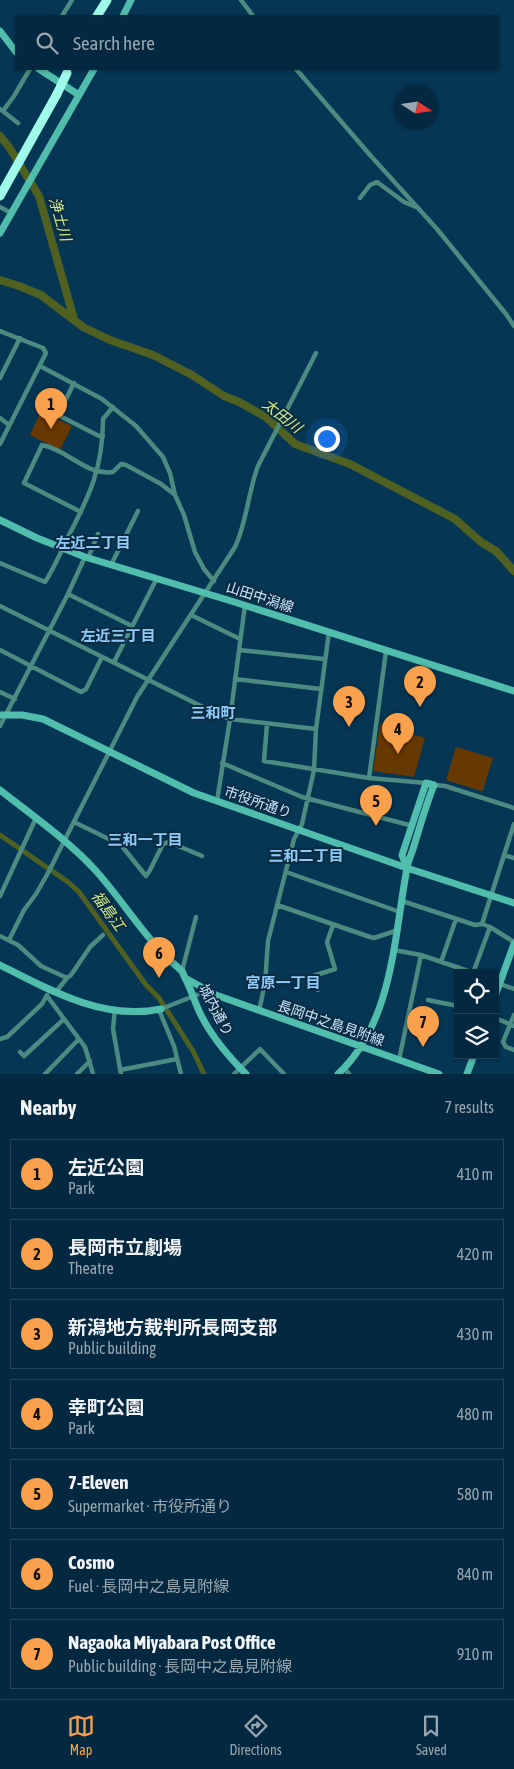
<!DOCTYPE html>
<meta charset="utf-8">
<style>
body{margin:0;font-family:"Asap Condensed","Noto Sans JP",sans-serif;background:#12344a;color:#f1f3f6}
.controls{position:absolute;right:15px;bottom:15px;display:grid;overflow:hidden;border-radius:0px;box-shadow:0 1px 4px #0004}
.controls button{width:45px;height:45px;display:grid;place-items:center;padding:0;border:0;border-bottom:1px solid #254459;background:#04283f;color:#f1f3f6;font:25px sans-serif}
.compass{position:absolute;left:394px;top:85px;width:45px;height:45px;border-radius:50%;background:#04283f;box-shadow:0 1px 4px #0004;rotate:102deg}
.you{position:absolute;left:326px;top:438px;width:18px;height:18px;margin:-12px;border:4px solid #fff;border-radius:50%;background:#1a73e8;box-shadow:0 0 0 8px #1a73e833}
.badge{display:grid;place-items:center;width:32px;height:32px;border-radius:50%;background:#f8a04b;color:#111;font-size:16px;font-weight:700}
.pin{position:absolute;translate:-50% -41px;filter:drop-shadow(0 1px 2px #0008)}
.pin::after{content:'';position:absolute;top:26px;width:18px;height:15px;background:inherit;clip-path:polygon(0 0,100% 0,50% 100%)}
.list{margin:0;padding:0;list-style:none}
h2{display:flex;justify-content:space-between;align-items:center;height:65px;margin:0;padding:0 20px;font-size:21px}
h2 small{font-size:16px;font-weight:400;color:#97a6b0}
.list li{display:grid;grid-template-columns:32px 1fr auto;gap:15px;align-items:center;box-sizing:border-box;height:70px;margin:0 10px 10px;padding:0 10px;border:1px solid #254459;border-radius:0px}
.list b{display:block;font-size:19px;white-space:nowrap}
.list p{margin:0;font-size:16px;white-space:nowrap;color:#97a6b0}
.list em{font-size:16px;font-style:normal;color:#97a6b0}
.icon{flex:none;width:28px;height:28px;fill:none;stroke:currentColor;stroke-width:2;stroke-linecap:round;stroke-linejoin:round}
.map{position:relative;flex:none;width:514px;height:1074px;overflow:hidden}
.search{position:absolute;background:#04283f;box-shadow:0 1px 4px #0004;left:15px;right:15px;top:15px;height:55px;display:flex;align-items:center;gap:12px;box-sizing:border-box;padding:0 18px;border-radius:0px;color:#97a6b0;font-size:19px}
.sheet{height:625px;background:#04283f}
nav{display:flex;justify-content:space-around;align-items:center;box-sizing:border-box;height:70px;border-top:1px solid #254459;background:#04283f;font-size:14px;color:#97a6b0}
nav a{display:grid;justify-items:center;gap:2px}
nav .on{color:#f8a04b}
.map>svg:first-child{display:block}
</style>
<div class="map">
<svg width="514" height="1074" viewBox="0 0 514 1074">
<rect width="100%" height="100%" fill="#053654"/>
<path fill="#663802" d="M41,411L72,426L60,450L30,435Z
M380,724L425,738L414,777L373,771Z
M456,747L493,758L483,790L481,791L446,780Z"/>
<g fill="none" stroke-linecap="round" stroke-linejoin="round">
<path stroke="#506021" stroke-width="5" d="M0,835L68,882L79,892L146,985L159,998L193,1051L204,1074"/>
<path stroke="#506021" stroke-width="8" d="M0,136L9,147L39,196L74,319
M0,280L19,286L41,295L83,327L110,340L153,355L192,375L224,396L239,402L266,417L295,444L350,464L455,519L481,542L496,551L514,571"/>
<path stroke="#4c8b81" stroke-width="4.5" d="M241,0L253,16
M62,16L72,0
M296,69L370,155L437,229L506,314L514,326
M0,109L18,123
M3,111L14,96L30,69
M360,198L370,185L377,182L404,202L416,207
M0,207L11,213
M0,331L43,348L46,353L0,444
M40,366L102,399L136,426L163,457L170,473L175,495L184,515L195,552L204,569L214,581
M0,378L20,338
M74,383L58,415L99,436H103
M0,418L9,425
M81,512L24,483L42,445C67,449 86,476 113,472L121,464L126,465L161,484L175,495
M88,558L98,534
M0,563L45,582C54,568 61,552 68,537C90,495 103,467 103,419L113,407
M111,565L138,511
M68,594L132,626
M0,606L219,715L230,719L316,729
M191,615L240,639
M0,650L81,692L86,689L102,657
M239,650L324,659
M114,662L157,578
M235,679L321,689
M0,692L15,699
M267,724L264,761L369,778L426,783
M0,726L68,594L85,557
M222,763L302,797L413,826
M369,778L386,651
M434,785L445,786L514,808
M217,801L230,719L245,605
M74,822L121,845L146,876L150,870L163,844L169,842L202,856
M504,855L514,858
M286,872L400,912
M0,896L36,818
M402,901L475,925L482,924L490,927L514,942
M277,905L370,937L374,938L398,930
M482,924L514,824
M0,936L18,945L41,966L67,978
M9,940L24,910L36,894L48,873L137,697L235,547C247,522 248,492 258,466L316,353
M394,950L421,955L474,973
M441,962L456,919
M182,971L196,917
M473,973L490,927
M495,982L514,989
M318,990L313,976L335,969L327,942L333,925
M55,993L67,978L71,975L90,947L103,935
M47,996L85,1047L93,1074
M428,1000L458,1006
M115,1009L113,1029L121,1074
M161,1009L199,994H212
M159,1010L174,1046L181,1074
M259,1011L265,983L268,941L294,839L302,824L314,770L316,729L329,632
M514,1015L503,1042L506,1047L514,1050
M495,1018L514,1026
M0,1039L7,1037L42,1004L47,995
M20,1052L24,1056L64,1019
M399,1060L421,955
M344,1068L349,1074
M120,1070L177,1059
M45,1074L79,1039
M77,1074L90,1061
M234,1074L260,1049L284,1074"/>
<path stroke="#51bdad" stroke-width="7" d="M123,16L131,0
M0,31L16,52
M39,69L79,95
M0,233L94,69
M0,520L37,538L85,557L228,600L514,691
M0,715H22L43,719L194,793L407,868L514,903
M0,790C33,816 69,841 97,872C127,906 147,942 182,971L185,978L216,995L439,1074
M0,965C49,990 104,1021 161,1009
M185,978C191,989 194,1000 199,1011C210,1035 227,1055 246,1074
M495,996L514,944
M338,1074C393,1023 394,937 407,868C408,861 412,853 414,846C420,826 426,805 434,785L426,783L402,855L407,868
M467,1074L474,1055"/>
<path stroke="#9ffaea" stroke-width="9" d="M97,16L107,0
M0,196L57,94"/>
<path stroke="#9ffaea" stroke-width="9" d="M57,94L67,73"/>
</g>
<g text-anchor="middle" stroke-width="4" stroke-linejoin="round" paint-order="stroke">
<g font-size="14" fill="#c9e6fd" stroke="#0c2c41">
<text transform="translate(260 597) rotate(18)" y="5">山田中潟線</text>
<text transform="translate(258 802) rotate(19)" y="5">市役所通り</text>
<text transform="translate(216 1010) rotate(62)" y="5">城内通り</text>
<text transform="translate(331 1023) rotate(19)" y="5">長岡中之島見附線</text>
</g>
<g font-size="15" font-style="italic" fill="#d0ea8f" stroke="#0c2c41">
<text transform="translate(60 219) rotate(74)" y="5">浄土川</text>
<text transform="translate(282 416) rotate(38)" y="5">太田川</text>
<text transform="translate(108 911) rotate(54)" y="5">福島江</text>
</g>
<g font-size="15" font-weight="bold" fill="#8fcaf8" stroke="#0c2c41">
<text x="93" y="548">左近二丁目</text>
<text x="118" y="641">左近三丁目</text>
<text x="213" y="718">三和町</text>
<text x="145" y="845">三和一丁目</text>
<text x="306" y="861">三和二丁目</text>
<text x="283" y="988">宮原一丁目</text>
</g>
</g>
</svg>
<div class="controls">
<button><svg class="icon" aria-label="locate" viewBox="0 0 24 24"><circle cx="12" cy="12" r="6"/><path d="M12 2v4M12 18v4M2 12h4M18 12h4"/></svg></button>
<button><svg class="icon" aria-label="layers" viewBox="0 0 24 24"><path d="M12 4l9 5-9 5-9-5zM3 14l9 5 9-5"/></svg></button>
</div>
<svg class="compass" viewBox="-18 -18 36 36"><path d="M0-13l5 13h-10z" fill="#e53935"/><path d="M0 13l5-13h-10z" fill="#97a6b0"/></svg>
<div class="you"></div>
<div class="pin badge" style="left:51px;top:429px">1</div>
<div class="pin badge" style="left:420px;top:707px">2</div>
<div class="pin badge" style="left:349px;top:727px">3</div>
<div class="pin badge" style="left:398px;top:754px">4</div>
<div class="pin badge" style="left:376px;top:826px">5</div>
<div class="pin badge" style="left:159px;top:978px">6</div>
<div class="pin badge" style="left:423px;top:1047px">7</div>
<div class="search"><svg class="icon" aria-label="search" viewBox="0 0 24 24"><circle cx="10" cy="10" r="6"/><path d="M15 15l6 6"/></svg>Search here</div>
</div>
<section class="sheet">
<h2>Nearby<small>7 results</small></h2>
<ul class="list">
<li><span class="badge">1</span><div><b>左近公園</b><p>Park</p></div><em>410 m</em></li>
<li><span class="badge">2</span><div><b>長岡市立劇場</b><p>Theatre</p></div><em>420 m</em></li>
<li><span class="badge">3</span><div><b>新潟地方裁判所長岡支部</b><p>Public building</p></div><em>430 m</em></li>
<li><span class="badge">4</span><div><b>幸町公園</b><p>Park</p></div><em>480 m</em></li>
<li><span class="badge">5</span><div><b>7-Eleven</b><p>Supermarket · 市役所通り</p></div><em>580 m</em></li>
<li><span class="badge">6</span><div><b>Cosmo</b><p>Fuel · 長岡中之島見附線</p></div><em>840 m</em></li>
<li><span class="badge">7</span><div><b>Nagaoka Miyabara Post Office</b><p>Public building · 長岡中之島見附線</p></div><em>910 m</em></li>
</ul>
</section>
<nav>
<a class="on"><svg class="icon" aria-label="map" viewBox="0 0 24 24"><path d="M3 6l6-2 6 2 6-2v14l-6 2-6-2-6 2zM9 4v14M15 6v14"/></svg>Map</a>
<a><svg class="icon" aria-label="directions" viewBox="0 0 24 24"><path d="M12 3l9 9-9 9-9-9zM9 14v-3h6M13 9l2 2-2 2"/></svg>Directions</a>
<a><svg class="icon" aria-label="saved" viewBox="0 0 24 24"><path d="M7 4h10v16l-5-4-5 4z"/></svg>Saved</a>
</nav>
